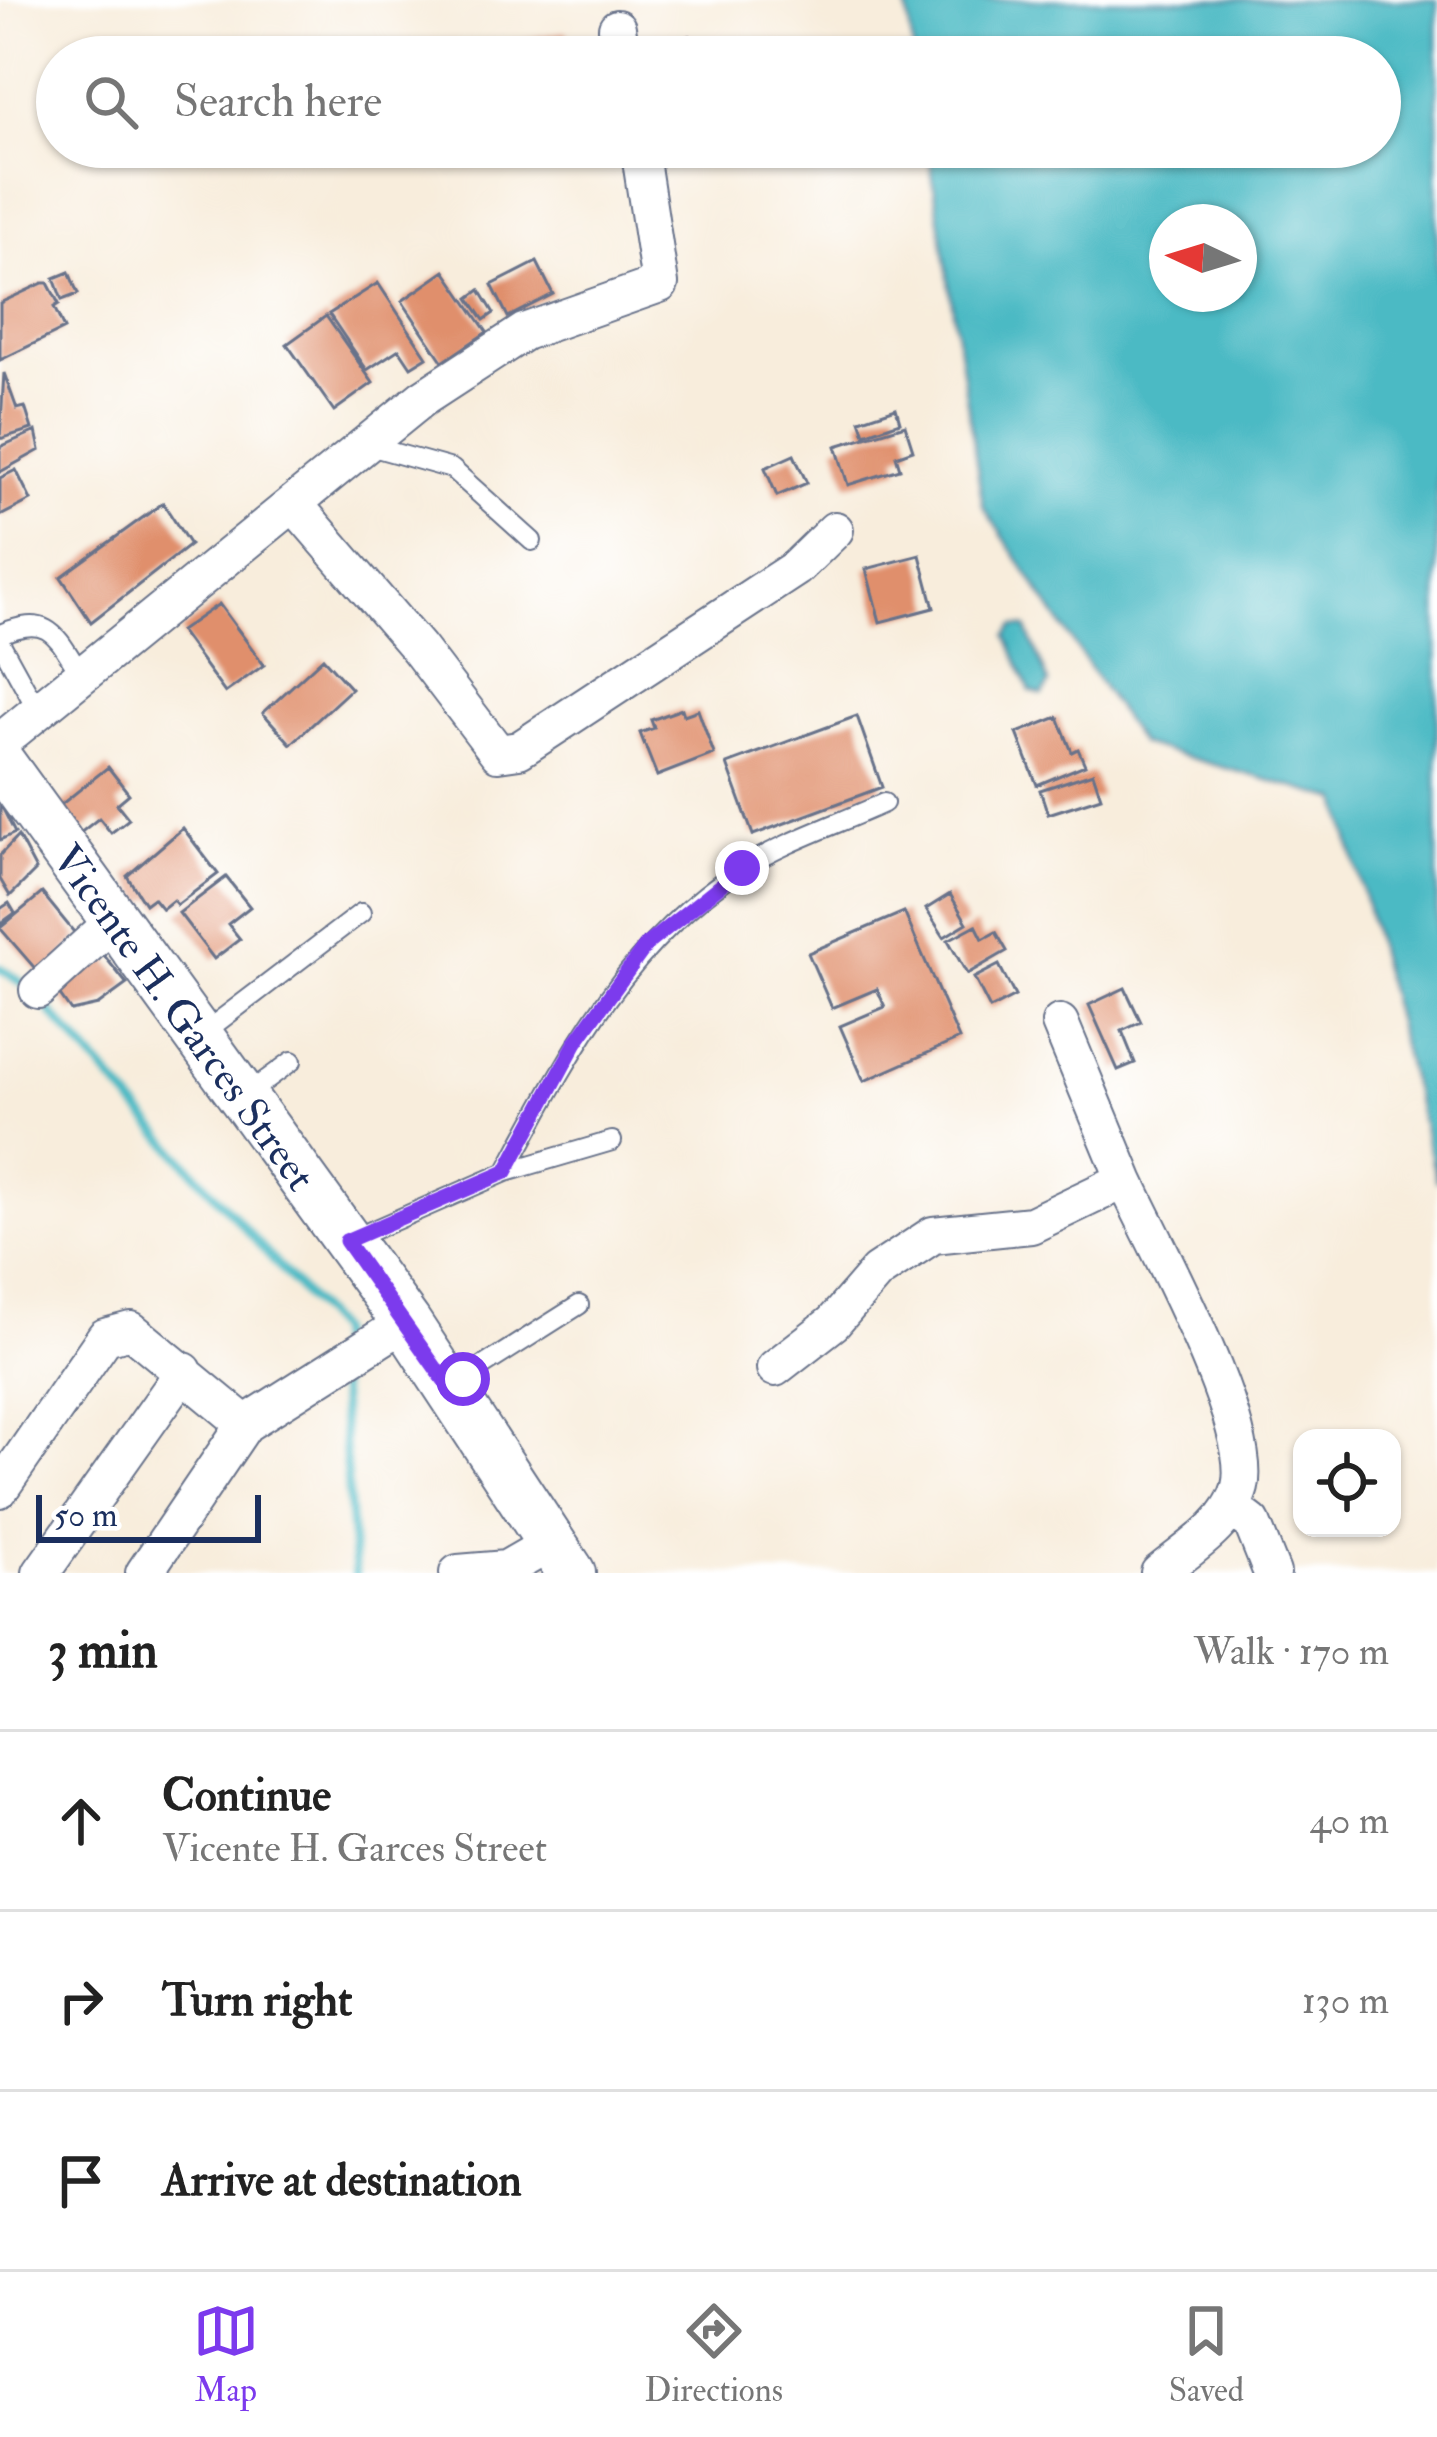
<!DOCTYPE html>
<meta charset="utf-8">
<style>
body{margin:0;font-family:"IM FELL Double Pica",serif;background:#f2f2f2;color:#222}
.controls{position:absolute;right:36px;bottom:36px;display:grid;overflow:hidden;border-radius:24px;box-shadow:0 3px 9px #0004}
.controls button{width:108px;height:108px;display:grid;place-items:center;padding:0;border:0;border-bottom:3px solid #e0e0e0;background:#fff;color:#222;font:60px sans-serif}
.compass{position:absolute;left:1149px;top:204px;width:108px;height:108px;border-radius:50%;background:#fff;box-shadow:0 3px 9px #0004;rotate:274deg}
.scale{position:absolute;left:36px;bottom:30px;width:225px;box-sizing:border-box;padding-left:12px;border:6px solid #1b2f5e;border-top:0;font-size:33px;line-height:42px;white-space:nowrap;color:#1b2f5e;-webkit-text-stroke:9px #fff;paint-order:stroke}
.stop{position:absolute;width:36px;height:36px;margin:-27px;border:9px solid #7c3aed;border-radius:50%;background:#fff}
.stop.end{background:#7c3aed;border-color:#fff;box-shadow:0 3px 12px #0008}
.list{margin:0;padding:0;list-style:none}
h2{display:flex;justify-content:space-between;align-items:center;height:156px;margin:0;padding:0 48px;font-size:51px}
h2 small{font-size:39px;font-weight:400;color:#767676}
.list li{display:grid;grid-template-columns:78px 1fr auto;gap:36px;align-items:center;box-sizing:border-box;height:180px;padding:0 48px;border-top:3px solid #e0e0e0}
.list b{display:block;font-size:45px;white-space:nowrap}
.list p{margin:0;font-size:39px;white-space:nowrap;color:#767676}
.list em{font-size:39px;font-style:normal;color:#767676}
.icon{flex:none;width:66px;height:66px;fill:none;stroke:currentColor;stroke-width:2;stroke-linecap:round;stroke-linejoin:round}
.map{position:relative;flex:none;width:1437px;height:1573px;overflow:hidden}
.search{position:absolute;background:#fff;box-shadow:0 3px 9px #0004;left:36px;right:36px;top:36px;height:132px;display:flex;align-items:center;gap:30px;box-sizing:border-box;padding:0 42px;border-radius:66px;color:#767676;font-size:45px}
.sheet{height:696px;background:#fff}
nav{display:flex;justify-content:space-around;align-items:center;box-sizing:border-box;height:168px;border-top:3px solid #e0e0e0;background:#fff;font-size:33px;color:#767676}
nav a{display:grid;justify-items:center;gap:6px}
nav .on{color:#7c3aed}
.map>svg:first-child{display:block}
</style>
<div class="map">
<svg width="1437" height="1573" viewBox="0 0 1437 1573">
<rect width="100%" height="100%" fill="#fff"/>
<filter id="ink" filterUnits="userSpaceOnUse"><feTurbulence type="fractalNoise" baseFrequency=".00833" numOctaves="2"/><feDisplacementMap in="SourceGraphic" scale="24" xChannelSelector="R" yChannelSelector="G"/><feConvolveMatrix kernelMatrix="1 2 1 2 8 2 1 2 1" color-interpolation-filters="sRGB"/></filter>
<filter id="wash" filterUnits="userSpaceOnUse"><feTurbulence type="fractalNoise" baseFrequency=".004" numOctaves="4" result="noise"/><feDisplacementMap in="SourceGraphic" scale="48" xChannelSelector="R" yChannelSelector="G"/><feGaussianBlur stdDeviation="2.7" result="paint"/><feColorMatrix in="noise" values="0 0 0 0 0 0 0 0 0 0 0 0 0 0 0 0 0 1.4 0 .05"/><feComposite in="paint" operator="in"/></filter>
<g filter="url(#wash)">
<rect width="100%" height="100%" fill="#f8eddc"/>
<path fill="#4cbac4" stroke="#347491" stroke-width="3" fill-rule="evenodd" d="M906,0H1437V1182L1339,800L1140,744L983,506L928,147H1380V57H914ZM1167,222H1239V294H1167Z
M1014,626L1026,627L1049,683L1043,695L1030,691L1007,636Z"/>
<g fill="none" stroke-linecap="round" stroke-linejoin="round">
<path stroke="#4cbac4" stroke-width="9" d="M0,968L29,988
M40,1000L336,1330L338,1355
M339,1383L355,1573"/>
</g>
<g id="blocks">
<path fill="#e08f6c" d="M567,31L572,57H508L505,43Z
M690,36L697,57H648L646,42Z
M537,262L553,294L508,317L492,285Z
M445,271L487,332L443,362L402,301Z
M69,272L78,294L62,300L54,278Z
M43,283H48L59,304L54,307L64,329L0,360V303Z
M378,283L427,357L411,367L399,349L367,370L329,314Z
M480,290L494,313L484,320L469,298Z
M326,316L373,383L334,411L287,344Z
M4,373L17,409L25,407L32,429L0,439Z
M896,408L900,422L865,434L860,420Z
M905,425L913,450L896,456L900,469L848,485L836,446Z
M36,431L40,450L0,472V447Z
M794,455L807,483L777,496L765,468Z
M16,470L31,500L0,516V478Z
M163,503L190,545L91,622L61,577Z
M920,555L934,608L880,622L866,569Z
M219,604L264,665L225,693L180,631Z
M323,658L351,689L291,744L263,713Z
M682,709L684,715L698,710L714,754L657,776L640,733L654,728L651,720Z
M857,716L882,787L753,835L727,764Z
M1058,717L1072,752L1078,749L1085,765L1037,785L1017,733Z
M108,767L129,794L117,804L129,819L111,833L99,818L79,834L58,807Z
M1093,773L1101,797L1048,814L1040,790Z
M0,803L15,833L0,840Z
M183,828L218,874L177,905L173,900L162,909L153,898L145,904L127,876Z
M18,836L36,870L10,896L0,879V855Z
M226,877L250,907L228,924L240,939L214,959L179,913Z
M42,893L78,937L45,980L0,928Z
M950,894L967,923L944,937L926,909Z
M9,903L15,913L0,924V909Z
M904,912L959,1039L864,1081L840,1026L885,1007L877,989L832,1008L808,953Z
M976,925L983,939L996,932L1007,951L967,974L948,940Z
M98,948L127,984L98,1005L71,1011L52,984Z
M999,965L1015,996L990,1009L974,978Z
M1125,988L1141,1022L1122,1031L1135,1063L1118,1070L1089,1005Z"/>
</g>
</g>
<g filter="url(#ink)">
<use href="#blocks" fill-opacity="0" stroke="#68728a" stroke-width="3"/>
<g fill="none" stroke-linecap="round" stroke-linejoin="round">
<g stroke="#68728a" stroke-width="22">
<path id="lane" d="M366,445L452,469L532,541
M0,634C51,613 56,636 82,676
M0,642L38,711
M202,1034L361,913
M243,1097L292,1061
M506,1172C569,1055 625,944 741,869C784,842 838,824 884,803
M348,1241L506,1172L612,1141
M453,1385L579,1305"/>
</g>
<g stroke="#68728a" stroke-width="40">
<path id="street" d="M617,28L622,57
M295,505L418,648L498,753L519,750L796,568L835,530
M0,742L423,398L524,332L660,284L639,147
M38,990L114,921
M1125,1180C1154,1243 1255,1425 1240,1487C1230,1525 1188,1549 1159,1573
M775,1368L833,1323L877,1272L933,1235L1031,1225L1125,1180L1060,1023
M0,1489L105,1337L131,1330L245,1424
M1231,1507L1252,1523L1272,1573
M41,1573L184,1371
M144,1573L245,1424L406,1322
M458,1573L506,1569L551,1543"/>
</g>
<g stroke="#68728a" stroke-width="52">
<g id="secondary">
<path id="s1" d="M0,762L406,1322L571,1573"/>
</g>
</g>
<use href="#lane" stroke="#fff" stroke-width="18"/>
<use href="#street" stroke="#fff" stroke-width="36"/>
<use href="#secondary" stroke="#fff" stroke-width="48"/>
</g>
</g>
<g fill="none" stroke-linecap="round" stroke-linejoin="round" filter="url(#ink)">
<path stroke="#7c3aed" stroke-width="15" d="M463,1379L449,1387L346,1241L506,1172L576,1042L647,944L742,868"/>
</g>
<g text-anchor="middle" stroke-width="12" stroke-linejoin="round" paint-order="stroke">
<g font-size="42" fill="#1b2f5e" stroke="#fff">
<text dy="15" stroke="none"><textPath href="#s1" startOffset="315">Vicente H. Garces Street</textPath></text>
</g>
</g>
</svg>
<div class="controls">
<button><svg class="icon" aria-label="locate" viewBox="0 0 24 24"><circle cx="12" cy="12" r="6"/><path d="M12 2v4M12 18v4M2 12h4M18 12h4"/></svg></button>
</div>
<svg class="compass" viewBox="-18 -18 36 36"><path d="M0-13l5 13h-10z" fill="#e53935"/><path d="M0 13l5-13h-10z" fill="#767676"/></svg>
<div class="scale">50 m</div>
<div class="stop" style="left:463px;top:1379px"></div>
<div class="stop end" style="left:742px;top:868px"></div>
<div class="search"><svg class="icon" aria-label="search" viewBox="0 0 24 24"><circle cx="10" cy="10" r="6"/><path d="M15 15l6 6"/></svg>Search here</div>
</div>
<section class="sheet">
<h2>3 min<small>Walk · 170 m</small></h2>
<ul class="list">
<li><svg class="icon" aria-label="ahead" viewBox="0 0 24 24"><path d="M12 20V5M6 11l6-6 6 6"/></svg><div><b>Continue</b><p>Vicente H. Garces Street</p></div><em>40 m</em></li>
<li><svg class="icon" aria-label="right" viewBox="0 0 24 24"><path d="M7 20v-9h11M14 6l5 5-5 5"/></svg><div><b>Turn right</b></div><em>130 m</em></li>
<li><svg class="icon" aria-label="arrive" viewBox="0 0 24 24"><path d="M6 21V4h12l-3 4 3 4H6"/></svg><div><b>Arrive at destination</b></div></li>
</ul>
</section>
<nav>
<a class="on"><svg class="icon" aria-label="map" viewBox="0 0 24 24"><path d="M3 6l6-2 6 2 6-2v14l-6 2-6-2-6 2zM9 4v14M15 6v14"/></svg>Map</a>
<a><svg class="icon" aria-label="directions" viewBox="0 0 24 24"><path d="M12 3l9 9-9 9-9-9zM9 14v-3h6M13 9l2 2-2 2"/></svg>Directions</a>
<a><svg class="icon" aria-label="saved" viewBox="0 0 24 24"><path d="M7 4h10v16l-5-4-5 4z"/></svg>Saved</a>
</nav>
